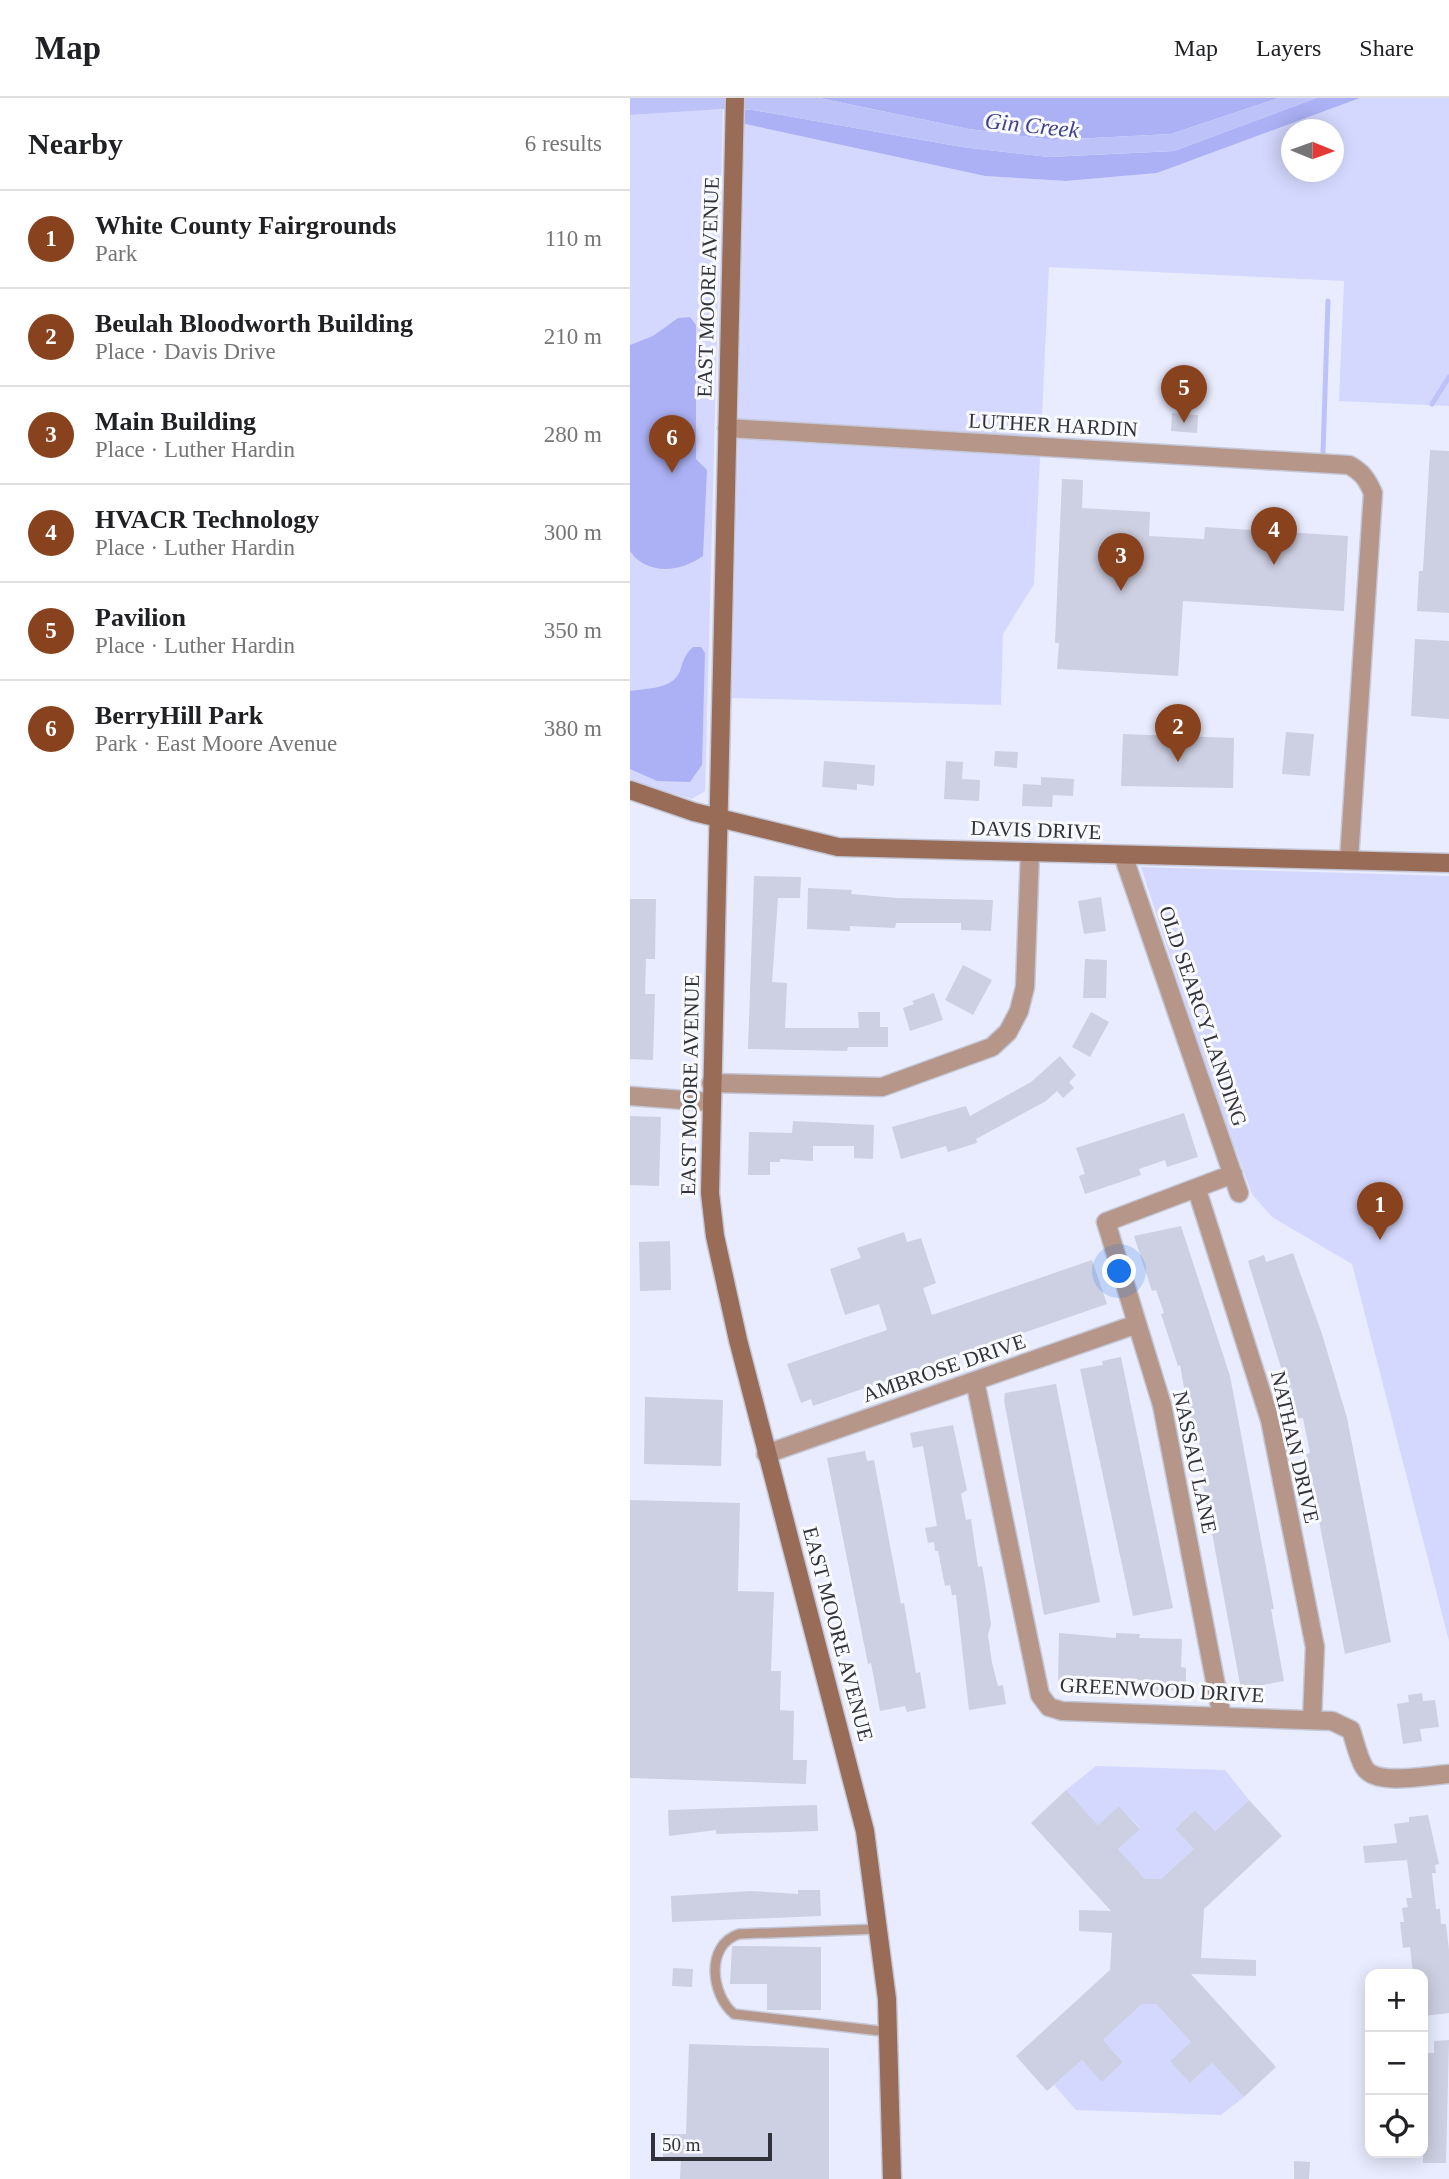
<!DOCTYPE html>
<meta charset="utf-8">
<style>
body{margin:0;font-family:"Times New Roman",serif;background:#f6f6f6;color:#202124}
.controls{position:absolute;right:21px;bottom:21px;display:grid;overflow:hidden;border-radius:14px;box-shadow:0 4px 18px #0003}
.controls button{width:63px;height:63px;display:grid;place-items:center;padding:0;border:0;border-bottom:2px solid #e0e0e0;background:#fff;color:#202124;font:35px sans-serif}
.compass{position:absolute;left:651px;top:21px;width:63px;height:63px;border-radius:50%;background:#fff;box-shadow:0 4px 18px #0003;rotate:91deg}
.scale{position:absolute;left:21px;bottom:18px;width:121px;box-sizing:border-box;padding-left:7px;border:4px solid #32333a;border-top:0;font-size:19px;line-height:24px;white-space:nowrap;color:#32333a;-webkit-text-stroke:5px #f9fafe;paint-order:stroke}
.you{position:absolute;left:490px;top:1174px;width:24px;height:24px;margin:-18px;border:5px solid #fff;border-radius:50%;background:#1a73e8;box-shadow:0 0 0 10px #1a73e833}
.badge{display:grid;place-items:center;width:46px;height:46px;border-radius:50%;background:#88421d;color:#fff;font-size:23px;font-weight:700}
.pin{position:absolute;translate:-50% -58px;filter:drop-shadow(0 2px 4px #0008)}
.pin::after{content:'';position:absolute;top:37px;width:24px;height:21px;background:inherit;clip-path:polygon(0 0,100% 0,50% 100%)}
.list{margin:0;padding:0;list-style:none}
h2{display:flex;justify-content:space-between;align-items:center;height:91px;margin:0;padding:0 28px;font-size:30px}
h2 small{font-size:23px;font-weight:400;color:#757577}
.list li{display:grid;grid-template-columns:46px 1fr auto;gap:21px;align-items:center;box-sizing:border-box;height:98px;padding:0 28px;border-top:2px solid #e0e0e0}
.list b{display:block;font-size:26px;white-space:nowrap}
.list p{margin:0;font-size:23px;white-space:nowrap;color:#757577}
.list em{font-size:23px;font-style:normal;color:#757577}
.icon{flex:none;width:38px;height:38px;fill:none;stroke:currentColor;stroke-width:2;stroke-linecap:round;stroke-linejoin:round}
.map{position:relative;flex:none;width:819px;height:2081px;overflow:hidden}
header{display:flex;align-items:center;gap:42px;box-sizing:border-box;height:98px;padding:0 35px;background:#fff;border-bottom:2px solid #e0e0e0}
header strong{font-size:33px}
nav{display:flex;gap:38px;margin-inline-start:auto;font-size:24px}
main{display:flex}
aside{flex:1;background:#fff}
.map>svg:first-child{display:block}
</style>
<header>
<strong>Map</strong>
<nav><a>Map</a><a>Layers</a><a>Share</a></nav>
</header>
<main>
<aside>
<h2>Nearby<small>6 results</small></h2>
<ul class="list">
<li><span class="badge">1</span><div><b>White County Fairgrounds</b><p>Park</p></div><em>110 m</em></li>
<li><span class="badge">2</span><div><b>Beulah Bloodworth Building</b><p>Place · Davis Drive</p></div><em>210 m</em></li>
<li><span class="badge">3</span><div><b>Main Building</b><p>Place · Luther Hardin</p></div><em>280 m</em></li>
<li><span class="badge">4</span><div><b>HVACR Technology</b><p>Place · Luther Hardin</p></div><em>300 m</em></li>
<li><span class="badge">5</span><div><b>Pavilion</b><p>Place · Luther Hardin</p></div><em>350 m</em></li>
<li><span class="badge">6</span><div><b>BerryHill Park</b><p>Park · East Moore Avenue</p></div><em>380 m</em></li>
</ul>
</aside>
<div class="map">
<svg width="819" height="2081" viewBox="0 0 819 2081">
<rect width="100%" height="100%" fill="#e9ecfe"/>
<path fill="#d4d8fe" fill-rule="evenodd" d="M730,0H819V308L709,303L714,183L419,169L404,486L373,536L371,607L102,600L115,26L355,78L436,83L527,75ZM662,32H704V74H662Z
M93,11L75,693L62,701L0,683V17Z
M511,769L819,778V1543L722,1166L642,1119L622,1096L584,995Z
M466,1668L595,1672L619,1702L585,1733L565,1712L545,1731L564,1751L531,1781H515L488,1751L510,1730L489,1708L468,1727L436,1692Z
M512,1906H526L561,1944L560,1985L582,1965L614,1999L591,2017L446,2012L424,1987L452,1962L472,1983L493,1964L473,1942Z"/>
<path fill="#acb1f5" d="M189,0H649L541,36L423,42L339,31Z
M686,0H730L527,75L436,83L355,78L115,26V12H123L332,49L419,59L544,53Z
M60,219L66,227V361L77,372L73,458C51,474 17,478 0,453V247L23,238L48,220Z
M63,549H71L75,555L72,667L60,684L27,683L0,671V593C17,590 42,592 50,573C53,563 55,556 63,549Z"/>
<path fill="#bdc2f9" d="M0,0H189L339,31L423,42L541,36L649,0H686L544,53L419,59L332,49L123,12L93,11L0,17Z"/>
<g fill="none" stroke-linecap="round" stroke-linejoin="round">
<path stroke="#bdc2f9" stroke-width="5" d="M802,306L819,279
M693,355L698,203"/>
</g>
<path fill="#cdcfe2" d="M542,315L568,317L567,335L541,333Z
M800,352L819,353V515L787,513L789,473H793Z
M432,381L453,382L452,410L520,414L519,438L574,441L575,429L718,438L714,513L553,503L548,578L427,571L429,545H425Z
M785,541L819,543V621L781,618Z
M656,634L684,636L680,678L652,676Z
M493,636L604,640L603,690L491,688Z
M365,653L388,654L387,670L364,668Z
M194,663L245,667L244,688L227,686V692L192,689Z
M316,663L333,664L332,681L350,682L349,703L314,701Z
M411,679L444,681L443,698L423,697L422,709L392,708L393,686L411,687Z
M124,778L171,779L170,800H148L142,884L157,885L155,930H229L228,914H250V929H258V949H218L217,953L118,951Z
M178,790L222,792L221,796L267,800L363,802L361,833L331,832V825H266L265,830L220,828V833L177,831Z
M471,799L476,833L454,836L448,803Z
M0,801H26L25,861H16L15,896H25L23,962L0,961Z
M455,861L477,862L476,900H453Z
M333,867L362,882L343,917L315,902Z
M304,895L313,922L280,933L273,910L284,906L282,903Z
M461,914L479,924L460,959L442,949Z
M430,958L446,977L439,984L444,990L433,1000L427,993L416,1003L346,1041L347,1045L318,1054L316,1048L271,1061L262,1029L336,1008L340,1018L401,984Z
M554,1015L568,1059L537,1069L535,1062L509,1071L511,1077L455,1096L449,1078L455,1076L446,1050Z
M0,1018L31,1019L29,1088L0,1087Z
M163,1023L244,1027L243,1061L224,1060V1048H183V1063L150,1061V1064H140V1077H118L119,1034L162,1035Z
M551,1128L600,1278L644,1511H641L654,1583L611,1591L571,1376L576,1375L571,1352L568,1340L563,1341L550,1267L548,1268L531,1216L534,1215L526,1192L522,1193L504,1138Z
M274,1134L277,1144L291,1140L306,1185L293,1190L302,1217L462,1162L477,1206L183,1308L181,1301L171,1305L157,1266L257,1232L249,1206L215,1217L200,1171L231,1160L227,1150Z
M40,1143L41,1192L10,1193L9,1144Z
M663,1155L692,1236L717,1320L761,1544L715,1556L676,1356L680,1355L673,1320L667,1321L618,1163L634,1157L636,1164Z
M491,1259L543,1510L503,1518L450,1271L473,1267L472,1263Z
M426,1286L470,1504L414,1517L374,1302L375,1295Z
M15,1299L93,1302L91,1368L14,1366Z
M323,1327L337,1392L331,1396L336,1422L341,1421L348,1469L352,1468L355,1485L361,1526L358,1537L362,1565L368,1588L373,1587L376,1606L339,1612L326,1497H322L320,1487L315,1488L308,1453H305L304,1444L298,1445L295,1430L307,1428L293,1348L283,1350L280,1335Z
M235,1353L237,1363L244,1362L271,1506L274,1505L286,1575L290,1574L296,1610L277,1614L275,1608L250,1613L241,1565L238,1566L197,1360Z
M0,1402L110,1405L108,1493L144,1494L141,1573H151L150,1612L164,1613L163,1662H177L176,1686L0,1680Z
M429,1535L486,1540V1535L510,1536L509,1540L552,1541L551,1569L556,1570V1593L439,1589V1584H428Z
M792,1595L793,1603L805,1602L809,1629L790,1631L792,1643L773,1646L767,1606L779,1604L778,1597Z
M436,1692L468,1727L489,1708L510,1731L488,1751L515,1781H531L564,1751L545,1731L565,1712L585,1733L619,1702L652,1738L574,1811L571,1860L626,1862V1878L561,1876L646,1969L614,1999L582,1965L560,1985L540,1963L561,1944L526,1906H512L473,1942L493,1964L472,1984L452,1962L417,1993L386,1958L480,1872L482,1835L449,1833V1812L481,1813L401,1725Z
M187,1707L188,1733L86,1736V1732L39,1738L38,1712Z
M798,1717L809,1766L805,1767L806,1775H802L806,1811H810L811,1826H816L819,1852V1915L793,1918V1876H783L780,1849L773,1850L770,1824H774L772,1810L778,1809L776,1800H782L777,1762L735,1765L733,1748L767,1745L764,1726L779,1724V1719Z
M168,1792H190L191,1818L42,1824L41,1798L121,1793L168,1796Z
M102,1848L191,1849V1912H137V1886H100Z
M43,1870L63,1871L62,1889L42,1888Z
M819,1942L816,2065H793V2018H798L797,1969H793V1955H804V1943Z
M59,1946L199,1950V2081H50L51,2059H33V2036H56Z
M664,2063L680,2064L679,2081H664Z"/>
<g fill="none" stroke-linecap="round" stroke-linejoin="round">
<g stroke="#c4c7d7" stroke-width="12">
<path id="lane" d="M248,1831L109,1836C75,1847 81,1897 104,1916L259,1934"/>
</g>
<g stroke="#c4c7d7" stroke-width="21">
<path id="street" d="M97,330L719,367C732,374 737,381 743,395L719,762
M493,757L609,1095
M81,985L252,989L362,949L378,934L389,913L395,889L400,754
M0,998L80,1004
M567,1092L640,1322L685,1549L682,1622
M345,1283L410,1597L419,1609L432,1613L702,1623L721,1632C725,1644 728,1659 734,1669C745,1689 799,1677 819,1676
M136,1356L507,1226
M592,1619L532,1307L476,1124L603,1076"/>
</g>
<g stroke="#c4c7d7" stroke-width="21">
<path id="secondary" d="M105,0L80,1095L85,1138L108,1242L235,1733L257,1901L262,2081
M0,692L64,714L208,749L819,765"/>
</g>
<use href="#lane" stroke="#b69688" stroke-width="9"/>
<use href="#street" stroke="#b69688" stroke-width="18"/>
<use href="#secondary" stroke="#996c57" stroke-width="18"/>
</g>
<g text-anchor="middle" stroke-width="6" stroke-linejoin="round" paint-order="stroke">
<g font-size="21" fill="#32333a" stroke="#f9fafe">
<text transform="translate(78 189) rotate(-88)" y="7">EAST MOORE AVENUE</text>
<text transform="translate(423 327) rotate(3)" y="7">LUTHER HARDIN</text>
<text transform="translate(406 732) rotate(2)" y="7">DAVIS DRIVE</text>
<text transform="translate(573 918) rotate(71)" y="7">OLD SEARCY LANDING</text>
<text transform="translate(60 987) rotate(-89)" y="7">EAST MOORE AVENUE</text>
<text transform="translate(314 1270) rotate(-19)" y="7">AMBROSE DRIVE</text>
<text transform="translate(665 1349) rotate(77)" y="7">NATHAN DRIVE</text>
<text transform="translate(565 1364) rotate(78)" y="7">NASSAU LANE</text>
<text transform="translate(208 1536) rotate(75)" y="7">EAST MOORE AVENUE</text>
<text transform="translate(532 1592) rotate(3)" y="7">GREENWOOD DRIVE</text>
</g>
<g font-size="23" font-style="italic" fill="#42408f" stroke="#f9fafe">
<text transform="translate(402 27) rotate(6)" y="8">Gin Creek</text>
</g>
</g>
</svg>
<div class="controls">
<button>+</button>
<button>−</button>
<button><svg class="icon" aria-label="locate" viewBox="0 0 24 24"><circle cx="12" cy="12" r="6"/><path d="M12 2v4M12 18v4M2 12h4M18 12h4"/></svg></button>
</div>
<svg class="compass" viewBox="-18 -18 36 36"><path d="M0-13l5 13h-10z" fill="#e53935"/><path d="M0 13l5-13h-10z" fill="#757577"/></svg>
<div class="scale">50 m</div>
<div class="you"></div>
<div class="pin badge" style="left:750px;top:1142px">1</div>
<div class="pin badge" style="left:548px;top:664px">2</div>
<div class="pin badge" style="left:491px;top:493px">3</div>
<div class="pin badge" style="left:644px;top:467px">4</div>
<div class="pin badge" style="left:554px;top:325px">5</div>
<div class="pin badge" style="left:42px;top:375px">6</div>
</div>
</main>
